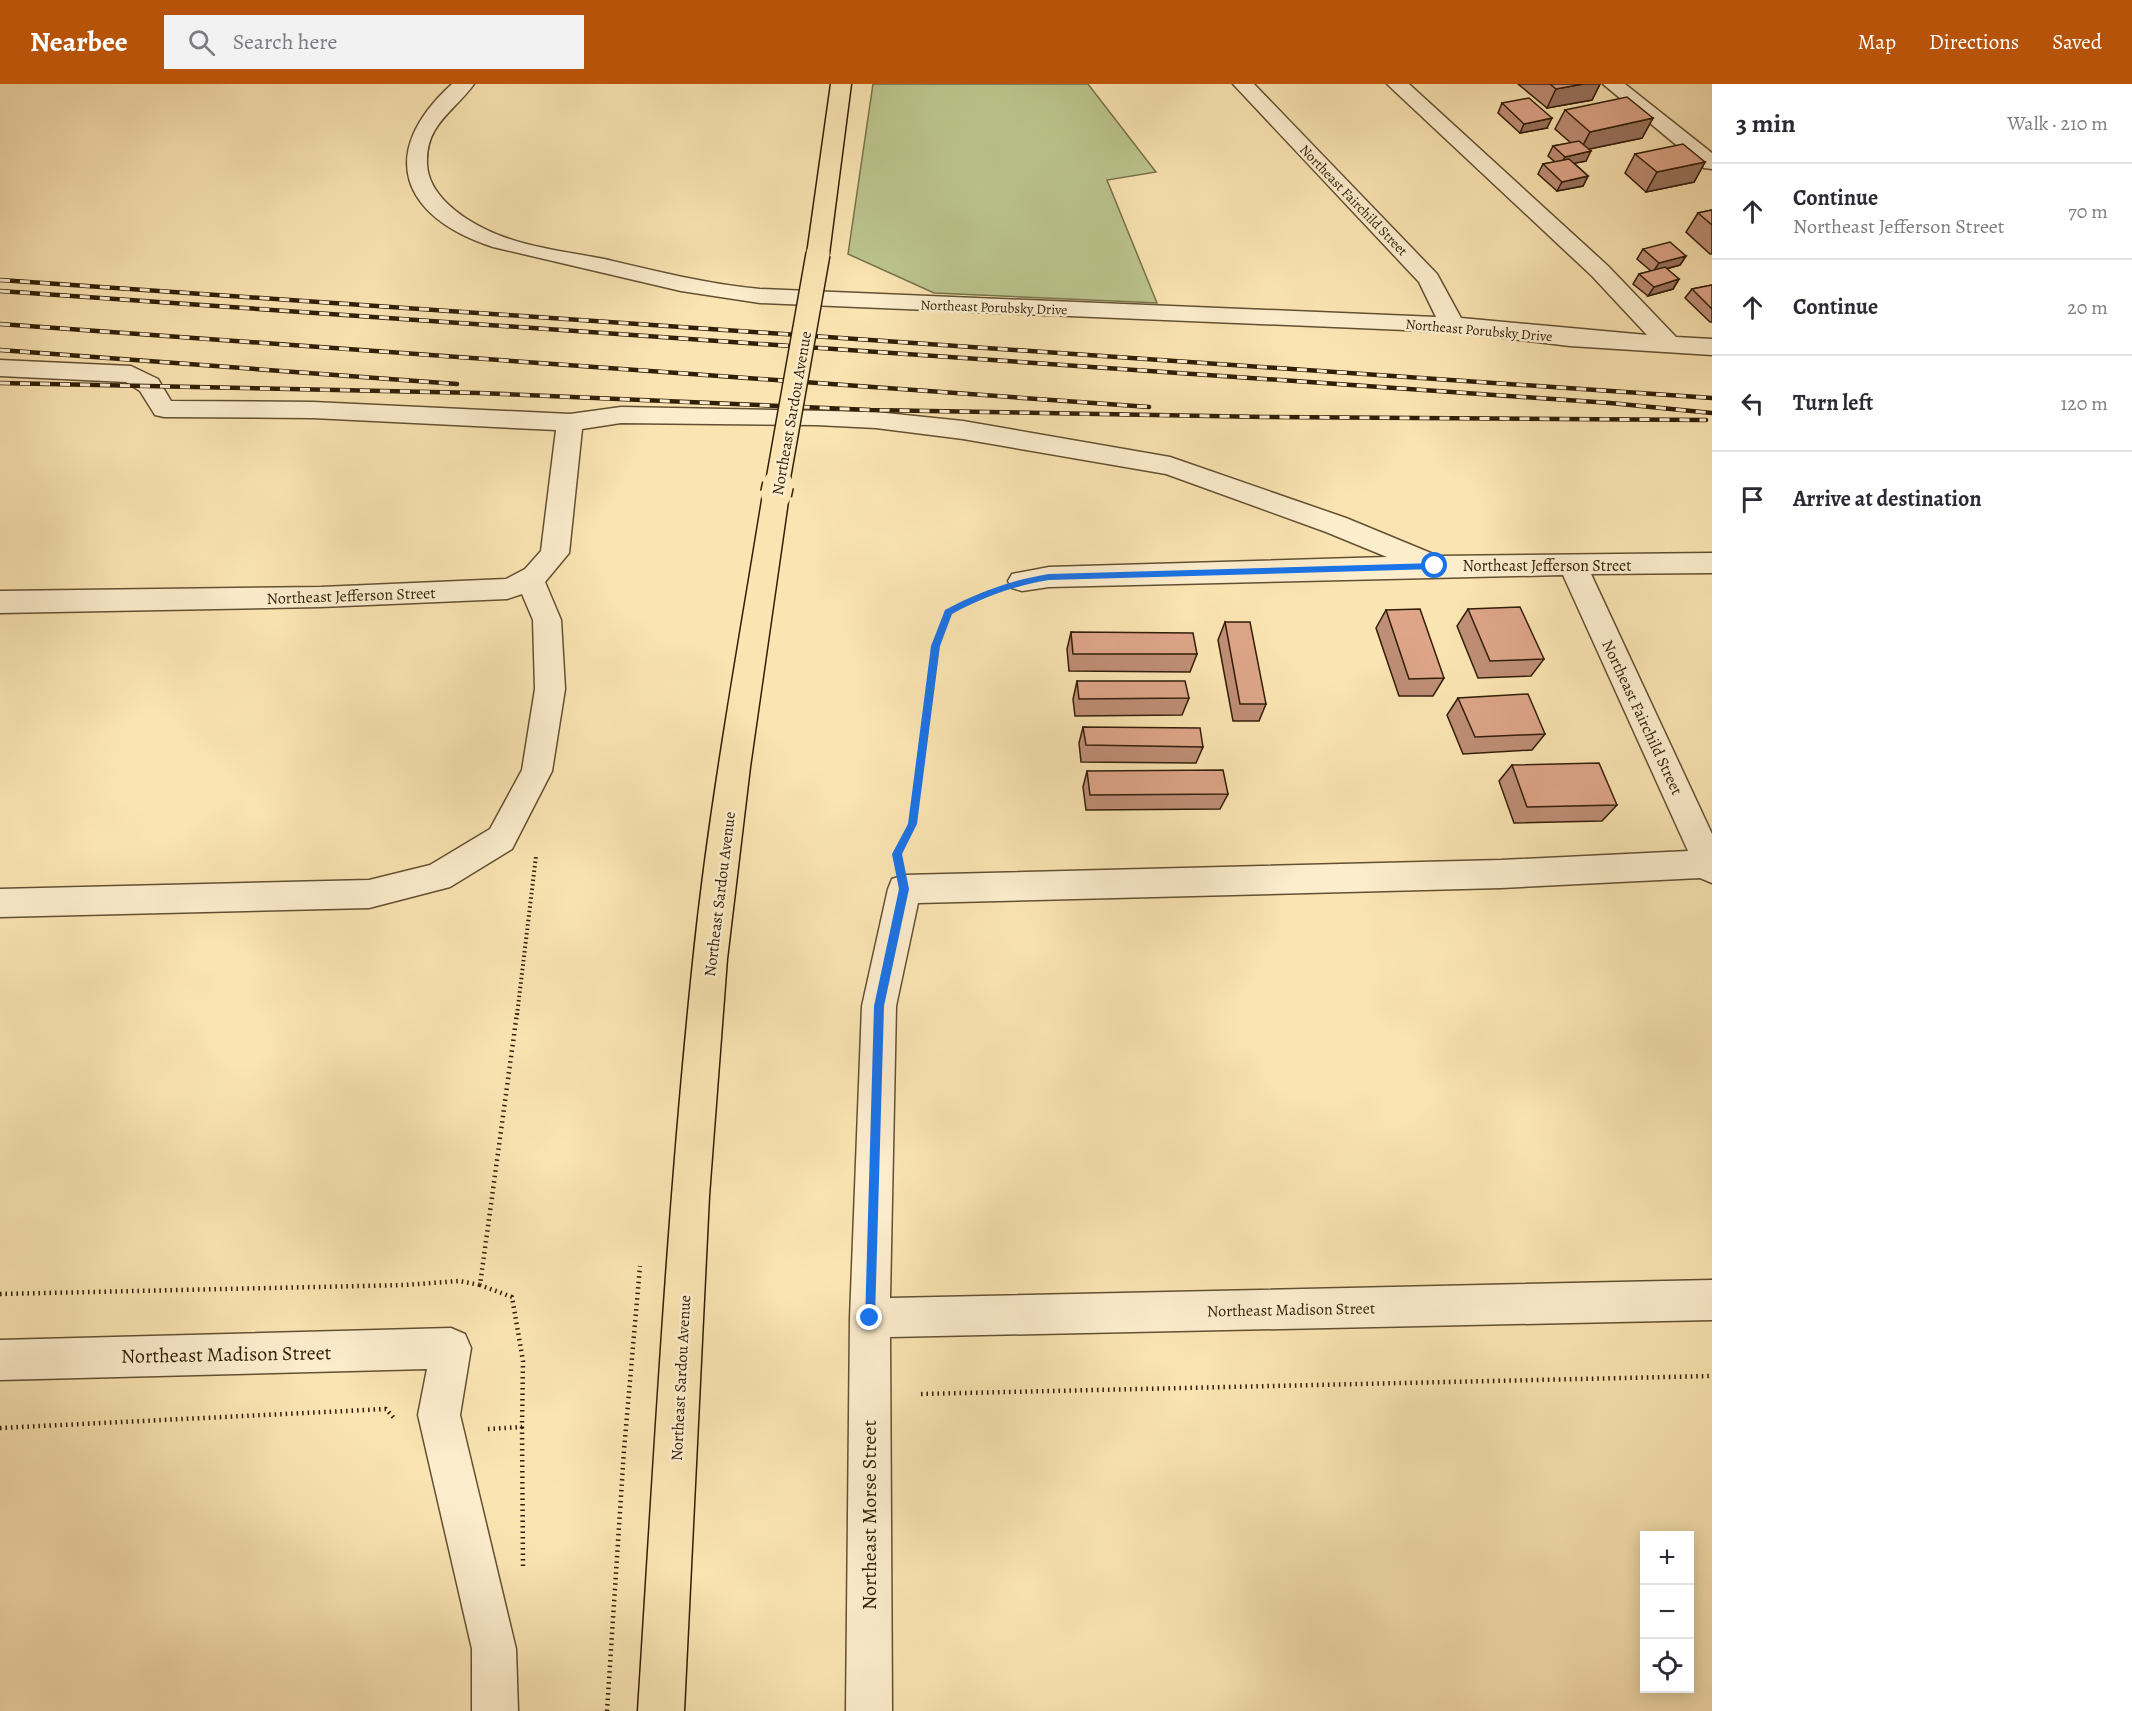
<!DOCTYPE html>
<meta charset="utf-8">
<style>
body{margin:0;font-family:Alegreya,serif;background:#f2f2f3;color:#2b2b33}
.controls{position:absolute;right:18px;bottom:18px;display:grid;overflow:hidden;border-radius:0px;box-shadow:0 3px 15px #0003}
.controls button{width:54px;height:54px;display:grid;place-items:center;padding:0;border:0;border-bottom:2px solid #e1e1e2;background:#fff;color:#2b2b33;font:30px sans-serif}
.stop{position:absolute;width:18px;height:18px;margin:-14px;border:4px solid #1a73e8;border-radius:50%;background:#fff}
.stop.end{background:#1a73e8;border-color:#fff;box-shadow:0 2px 6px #0008}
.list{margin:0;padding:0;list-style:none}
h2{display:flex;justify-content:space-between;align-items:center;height:78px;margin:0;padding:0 24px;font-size:26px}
h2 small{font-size:20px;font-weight:400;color:#7c7c81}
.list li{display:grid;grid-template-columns:39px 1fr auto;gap:18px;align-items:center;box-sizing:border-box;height:96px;padding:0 24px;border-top:2px solid #e1e1e2}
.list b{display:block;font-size:22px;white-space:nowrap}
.list p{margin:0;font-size:20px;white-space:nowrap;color:#7c7c81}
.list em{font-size:20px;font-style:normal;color:#7c7c81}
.icon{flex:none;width:33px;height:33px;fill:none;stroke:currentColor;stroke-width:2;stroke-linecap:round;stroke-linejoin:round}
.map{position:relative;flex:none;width:1712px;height:1627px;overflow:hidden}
header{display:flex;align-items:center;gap:36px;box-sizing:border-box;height:84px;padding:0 30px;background:#b45309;color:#fff}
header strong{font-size:28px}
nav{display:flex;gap:33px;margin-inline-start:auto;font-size:21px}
.search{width:420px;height:54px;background:#f2f2f3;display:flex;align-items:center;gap:15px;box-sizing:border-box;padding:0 21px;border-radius:0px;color:#7c7c81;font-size:22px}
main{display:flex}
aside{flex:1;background:#fff}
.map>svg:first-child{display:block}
</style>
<header>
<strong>Nearbee</strong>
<div class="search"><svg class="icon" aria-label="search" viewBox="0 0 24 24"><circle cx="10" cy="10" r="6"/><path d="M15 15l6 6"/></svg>Search here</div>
<nav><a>Map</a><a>Directions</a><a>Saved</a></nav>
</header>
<main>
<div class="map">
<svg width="1712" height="1627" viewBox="0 0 1712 1627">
<rect width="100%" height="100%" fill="#fae4b2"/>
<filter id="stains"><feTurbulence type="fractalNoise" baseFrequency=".00333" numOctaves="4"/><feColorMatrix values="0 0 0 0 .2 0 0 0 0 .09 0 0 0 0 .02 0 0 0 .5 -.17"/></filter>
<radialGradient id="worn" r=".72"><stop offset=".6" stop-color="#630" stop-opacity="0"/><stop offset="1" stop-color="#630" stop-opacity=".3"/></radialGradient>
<path fill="#bcc58e" stroke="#76724b" stroke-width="1.5" d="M873,0H1088L1156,88L1107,96L1157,219L934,209L848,170Z"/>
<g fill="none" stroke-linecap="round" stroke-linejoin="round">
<g stroke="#635032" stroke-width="3">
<path id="minor" d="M452,0H474C455,27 425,40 427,80C428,110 460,133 485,145C521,163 564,167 604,175C656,187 707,200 760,205L1436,233L1419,198L1233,0H1254L1437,190L1461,234L1647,251L1592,192L1387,0H1409L1608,182L1676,253L1712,255V271L1570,262L1452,248L760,219L681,207L493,163C401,133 376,69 452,0Z
M1603,0H1625L1712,69V85L1704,84Z
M0,276L131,282L158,295L171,317L313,318L570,330L621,323L876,328L963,337L1170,373L1346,434L1438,472L1712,469V489L1591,490L1712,750V799L1700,794L1501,804L918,819L896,922L890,1214L1712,1196V1236L890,1253L892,1627H846L850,1234L862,922L888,805L892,795L904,791L1501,776L1688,767L1563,491L1049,503L1022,507L1012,504L1008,497L1012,490L1049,483L1387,473L1326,448L1166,390L963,355L876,344L816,341L621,339L582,345L569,469L545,498L561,536L565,605L552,687L512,765L450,803L369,824L0,833V805L369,796L430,781L490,745L522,686L535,605L533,536L522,510L507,515L321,523L0,529V507L321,503L506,495L525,485L541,467L556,346L313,334L164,333L155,331L140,307L126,298L0,292Z
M451,1244L465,1250L471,1264L460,1331L516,1565L518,1627H472V1565L418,1331L427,1285L0,1296V1256Z"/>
</g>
<g stroke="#311e08" stroke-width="3">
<path id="major" d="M831,0H851L829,170L826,175H810L807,170Z
M776,401L785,403L789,410L750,683L727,875L709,1112L684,1627H638C654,1377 667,1127 693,878C709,722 738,566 763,410L767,403Z"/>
</g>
<path stroke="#311e08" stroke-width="4" stroke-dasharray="1.5 3" stroke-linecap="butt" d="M898,769L913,740L936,562L948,528L988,508
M517,931L536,772"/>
<path stroke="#311e08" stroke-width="4.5" stroke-dasharray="1.5 4" stroke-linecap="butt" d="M0,1210L405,1201L459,1197L480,1201
M921,1310L1712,1292
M522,1343L523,1483
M0,1344L386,1325L394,1334
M488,1345L522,1343L523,1277L512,1213L480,1201L517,929
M607,1627L624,1366L640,1182"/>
<use href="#minor" fill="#fcedcd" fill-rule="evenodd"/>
<use href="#major" fill="#fae4b2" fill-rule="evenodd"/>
<g stroke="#311e08" stroke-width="4.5">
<path id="rail" d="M0,196L1712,314
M0,207L1610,319L1712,329
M0,240L1149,323
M0,266L457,300
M0,299L479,309L871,326L1265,333L1706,336"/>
</g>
<use href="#rail" stroke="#fcedcd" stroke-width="3" stroke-dasharray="10" stroke-linecap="butt"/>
<g stroke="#311e08" stroke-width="26" stroke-linecap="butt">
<path id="major-bridge-far1" d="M777,402L818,170"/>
</g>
<g stroke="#311e08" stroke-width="33" stroke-linecap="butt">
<path id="major-bridge" d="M776,410L778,401"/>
</g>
<use href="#major-bridge-far1" stroke="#fae4b2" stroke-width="23"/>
<use href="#major-bridge" stroke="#fae4b2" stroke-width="30"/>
</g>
<path fill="#bf8e76" stroke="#311e08" stroke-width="1.5" d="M1518,0H1600L1592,16L1547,24Z
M1502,19L1547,44L1520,49L1498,29Z
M1565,26L1653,34L1642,54L1589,65L1586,77L1574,79L1588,92L1583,102L1557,107L1538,90L1543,80L1555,78L1548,72L1553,62L1571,59L1555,45Z
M1635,70L1705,78L1694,98L1646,108L1625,89Z
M1712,126V170H1710L1686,148L1698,129Z
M1643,165L1686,172L1680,181L1666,185L1679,195L1673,205L1648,212L1633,200L1639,190L1651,187L1637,175Z
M1712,201V238H1710L1685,214L1692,205Z
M1468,525L1544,575L1531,592L1478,594L1457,542Z
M1386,526L1444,594L1433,612H1399L1376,544Z
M1225,538L1266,620L1259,637H1233L1218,556Z
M1071,548L1197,570L1190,588L1069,587L1067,565Z
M1077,597L1189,614L1182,631L1075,632L1073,615Z
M1458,614L1545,650L1532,666L1463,670L1447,631Z
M1083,643L1203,663L1196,679L1081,678L1079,659Z
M1512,681L1617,721L1602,737L1514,739L1499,697Z
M1087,687L1228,710L1220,725L1086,726L1083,703Z"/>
<path fill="#9b7460" stroke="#311e08" stroke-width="1.5" d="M1583,0H1600L1592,16L1547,24L1556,5Z
M1552,34L1547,44L1520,49L1524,40Z
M1653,34L1642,54L1580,67L1590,48Z
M1591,67L1586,77L1560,82L1565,73Z
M1705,78L1694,98L1646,108L1657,88Z
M1588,92L1583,102L1557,107L1562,98Z
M1686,172L1680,181L1653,188L1659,179Z
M1679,195L1673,205L1648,212L1654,203Z"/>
<path fill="#dea589" stroke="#311e08" stroke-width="1.5" d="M1550,0H1583L1556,5Z
M1627,13L1653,34L1590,48L1565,26Z
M1529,14L1552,34L1524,40L1502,19Z
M1579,57L1591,67L1565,73L1553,62Z
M1683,60L1705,78L1657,88L1635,70Z
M1569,75L1588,92L1562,98L1543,80Z
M1712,126V141L1698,129Z
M1670,158L1686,172L1659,179L1643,165Z
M1665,183L1679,195L1654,203L1639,190Z
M1712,201V225L1692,205Z
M1520,523L1544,575L1490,577L1468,525Z
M1420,525L1444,594L1409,595L1386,526Z
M1225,538H1250L1266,620H1240Z
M1071,548L1193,549L1197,570H1073Z
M1077,597H1185L1189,614L1079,615Z
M1528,610L1545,650L1475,653L1458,614Z
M1083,643L1200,644L1203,663L1086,661Z
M1599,679L1617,721L1527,723L1512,681Z
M1223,686L1228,710L1090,711L1087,687Z"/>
<path fill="#1a73e8" d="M1435,479L1439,482L1435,485L1049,496C1013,502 984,513 952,530L940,562L917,740L902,770L909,805L884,922L875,1234L870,1240L865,1238L874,922L899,805L892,770L908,740L931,562L945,526C979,508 1011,496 1049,490Z"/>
<g text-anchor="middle" stroke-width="5" stroke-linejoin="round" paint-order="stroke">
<g font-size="14" fill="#311e08" stroke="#fcedcd">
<text transform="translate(1354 116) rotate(46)" y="5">Northeast Fairchild Street</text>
<text transform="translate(994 223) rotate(2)" y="5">Northeast Porubsky Drive</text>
<text transform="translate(1479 246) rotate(5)" y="5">Northeast Porubsky Drive</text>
</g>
<g font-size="16" fill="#311e08" stroke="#fcedcd">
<text transform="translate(791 329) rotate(-80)" y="6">Northeast Sardou Avenue</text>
<text x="1547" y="487">Northeast Jefferson Street</text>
<text transform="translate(351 511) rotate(-2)" y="6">Northeast Jefferson Street</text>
<text transform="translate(1643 633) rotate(65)" y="6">Northeast Fairchild Street</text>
<text transform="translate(719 810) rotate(-83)" y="6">Northeast Sardou Avenue</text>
<text transform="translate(1291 1225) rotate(-1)" y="6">Northeast Madison Street</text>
<text transform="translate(680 1294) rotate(-87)" y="6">Northeast Sardou Avenue</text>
</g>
<g font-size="20" fill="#311e08" stroke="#fcedcd">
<text transform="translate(226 1270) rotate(-1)" y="7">Northeast Madison Street</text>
<text transform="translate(869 1431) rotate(-90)" y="7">Northeast Morse Street</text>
</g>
</g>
<rect width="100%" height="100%" filter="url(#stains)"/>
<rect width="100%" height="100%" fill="url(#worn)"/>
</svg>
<div class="controls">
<button>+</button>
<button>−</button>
<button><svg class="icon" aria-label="locate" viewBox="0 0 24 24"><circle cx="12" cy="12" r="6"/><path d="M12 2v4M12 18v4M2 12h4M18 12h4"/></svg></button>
</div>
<div class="stop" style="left:1435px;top:482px"></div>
<div class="stop end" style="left:870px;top:1234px"></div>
</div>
<aside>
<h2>3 min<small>Walk · 210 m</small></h2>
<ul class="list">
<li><svg class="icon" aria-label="ahead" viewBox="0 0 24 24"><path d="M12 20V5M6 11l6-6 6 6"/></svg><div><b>Continue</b><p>Northeast Jefferson Street</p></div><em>70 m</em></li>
<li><svg class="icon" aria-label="ahead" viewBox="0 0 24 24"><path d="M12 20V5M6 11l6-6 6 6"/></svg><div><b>Continue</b></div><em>20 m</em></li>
<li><svg class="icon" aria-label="left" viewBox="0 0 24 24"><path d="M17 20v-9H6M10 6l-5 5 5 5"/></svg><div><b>Turn left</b></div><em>120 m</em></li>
<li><svg class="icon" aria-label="arrive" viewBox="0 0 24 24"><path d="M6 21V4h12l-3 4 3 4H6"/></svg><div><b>Arrive at destination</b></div></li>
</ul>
</aside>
</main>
